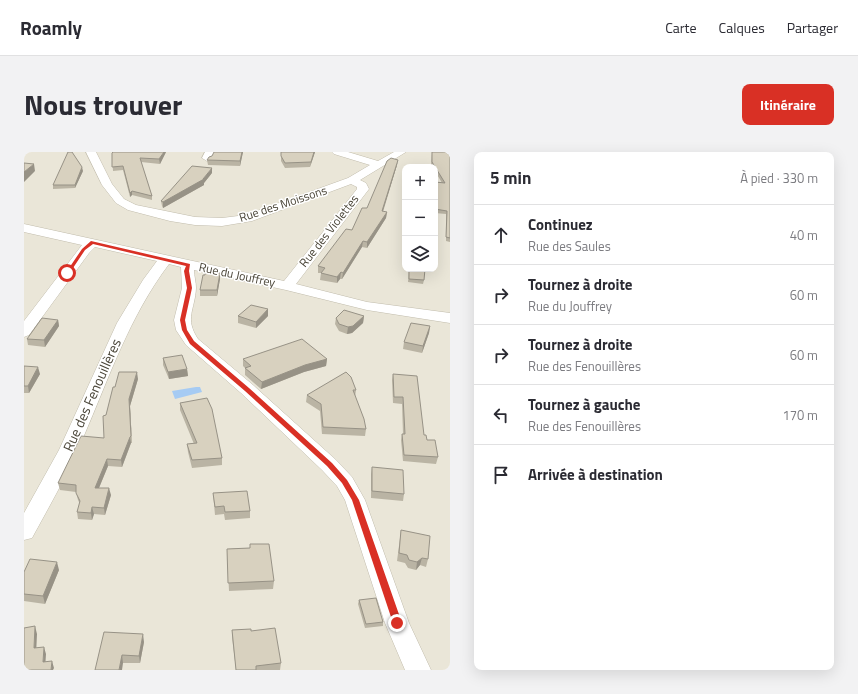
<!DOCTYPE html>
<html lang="fr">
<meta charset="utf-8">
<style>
body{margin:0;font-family:"Titillium Web",sans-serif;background:#f2f2f3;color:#2b2b33}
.controls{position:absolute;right:12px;top:12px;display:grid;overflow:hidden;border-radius:8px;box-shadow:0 4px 16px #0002}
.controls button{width:36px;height:36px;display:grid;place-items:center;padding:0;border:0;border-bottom:1px solid #e1e1e2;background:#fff;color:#2b2b33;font:20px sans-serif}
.stop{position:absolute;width:12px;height:12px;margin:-9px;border:3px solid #d93025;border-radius:50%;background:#fff}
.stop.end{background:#d93025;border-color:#fff;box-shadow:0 1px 4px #0008}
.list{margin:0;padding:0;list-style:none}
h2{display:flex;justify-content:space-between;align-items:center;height:52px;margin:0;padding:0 16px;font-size:17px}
h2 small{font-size:13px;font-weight:400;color:#7c7c81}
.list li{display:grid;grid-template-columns:26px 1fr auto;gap:12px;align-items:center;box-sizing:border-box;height:60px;padding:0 16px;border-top:1px solid #e1e1e2}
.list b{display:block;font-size:15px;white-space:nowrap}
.list p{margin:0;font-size:13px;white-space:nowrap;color:#7c7c81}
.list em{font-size:13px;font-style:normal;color:#7c7c81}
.icon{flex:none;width:22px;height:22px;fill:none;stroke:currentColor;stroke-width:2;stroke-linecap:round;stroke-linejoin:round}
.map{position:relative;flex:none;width:426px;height:518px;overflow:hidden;border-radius:8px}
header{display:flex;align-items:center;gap:24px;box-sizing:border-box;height:56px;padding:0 20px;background:#fff;border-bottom:1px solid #e1e1e2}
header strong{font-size:19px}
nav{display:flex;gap:22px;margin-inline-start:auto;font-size:14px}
.intro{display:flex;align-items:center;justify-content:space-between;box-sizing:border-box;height:96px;padding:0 24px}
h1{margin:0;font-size:28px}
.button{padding:10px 18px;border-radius:8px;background:#d93025;color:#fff;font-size:14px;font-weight:700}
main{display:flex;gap:24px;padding:0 24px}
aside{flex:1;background:#fff;border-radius:8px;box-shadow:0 4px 16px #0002}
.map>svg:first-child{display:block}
</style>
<header>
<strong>Roamly</strong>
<nav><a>Carte</a><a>Calques</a><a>Partager</a></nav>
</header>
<div class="intro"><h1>Nous trouver</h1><a class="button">Itinéraire</a></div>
<main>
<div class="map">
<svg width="426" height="518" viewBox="0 0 426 518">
<rect width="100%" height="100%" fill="#f5f3ea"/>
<path fill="#eae6d8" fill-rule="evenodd" d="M0,0H426V518H0ZM381,15H411V117H381Z"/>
<path fill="#a6cbf3" d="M172,235H176L178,240L151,247L148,239Z"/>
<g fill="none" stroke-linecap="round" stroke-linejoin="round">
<g stroke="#c1bcac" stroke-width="1">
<path id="street" d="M62,0H72L88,32L100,47L112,53L171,65L198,66L222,63L324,26L346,13L310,2L308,0H324L354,9L370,0H382L336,28L342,31L345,37L272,132L343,150L426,161V171L343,158L262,138L170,118C170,124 172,130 172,136C171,158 160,166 174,187L229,233L312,308L328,325L341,348L385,471L407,518H381L361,471L321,348L313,334L298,318L217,241L162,193L152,178L150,168L158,136L157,115L145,112C105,165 85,226 59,286C45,320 26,353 8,386L0,388V361L35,298L93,171L119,128L133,109L71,95L65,101L5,183L0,185V169L58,93L0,80V72L260,129L333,37V35L327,32L228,69L198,74L171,73L146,69L104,58L92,51L78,33Z
M181,0H191L187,8L183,9L178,6Z"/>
</g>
<use href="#street" fill="#fff" fill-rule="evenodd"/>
</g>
<path fill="#bab4a4" d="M142,0L136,12L117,10L128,44V48L108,43L106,45L99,18L89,19L88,1Z
M219,0L216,14L184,13L183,8Z
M257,0H291L286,15L261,16L257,9Z
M408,0H426V90L422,89V62L411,61V30L418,31L411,19V15H408L407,13Z
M373,13L359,60H363L362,66L343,96L338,95L318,127H316L313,131L296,128L297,121H294V114L328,78Z
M59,19L51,36L29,37V33Z
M188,21L180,31V33L139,56L138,54L137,49Z
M385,117L400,128L399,132L384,130Z
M196,121V127L193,144H176V138Z
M214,164H244L232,176L214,171Z
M340,164L339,171L328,181L323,182L315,179L311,172L312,166Z
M34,168L35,174L21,195L4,193L3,187Z
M406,174L405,181L398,201L379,197L380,190Z
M139,206L163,217L164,224L145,227L139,213Z
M219,207H303L302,214L280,220L237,237L221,223V216L219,214Z
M0,214L16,222L5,241H0Z
M369,222L400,283L403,288L414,305L412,312L379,309L377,288L378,282H379L378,252L369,251L368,228Z
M114,227L106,254L108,291H107L98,315L84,314L75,336L87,343L81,363L70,362L68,368L54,367L53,360L56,352L54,348L52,340L36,338L34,331L80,286L82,263L91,235Z
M332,238L331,245L342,277L341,284L298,282L296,259L282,250L283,243Z
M156,251L198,306V313L168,316L164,300L163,292H170L156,258Z
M348,315L380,342L379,349L347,346V322Z
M189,341L226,359V366L201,368L200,362L191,363Z
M377,378L404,407L402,415L396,413L392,418L384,416L381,411L373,409L376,386Z
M226,392L250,429L249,437L205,439L203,397L226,396Z
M35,418L21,452L0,449V420Z
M335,448L359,470V474L341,476L334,452Z
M208,478L227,479L257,511L256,518H212L208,485Z
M120,490L116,511H99L71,518Z"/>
<path fill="#979286" d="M140,0H142L136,12L135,7Z
M218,0H219L216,14V9Z
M290,0H291L286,15L287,10Z
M374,8L373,13L357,65L358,59Z
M10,12L11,19L0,30V20Z
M58,15L59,19L51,36V33Z
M188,16V21L180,31V33L139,56V50L179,27Z
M108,39V43L106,45V41Z
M363,60L362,66L343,96V90Z
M339,89L338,95L318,127L319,121Z
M317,120L316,127L313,131V125Z
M196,121V127L193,144V138Z
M244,157V164L232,176V170Z
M340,164L339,171L328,181L323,182L324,175Z
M34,168L35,174L21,195L20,188Z
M406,174L405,181L398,201L399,194Z
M303,207L302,214L280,220L237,237L238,230L281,213Z
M14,215L16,222L5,241L4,234Z
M163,217L164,224L145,227L144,220Z
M113,220L114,227L106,254L108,291L105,247Z
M106,285L107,291L98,315L97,308Z
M83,307L84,314L72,343L71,336Z
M85,336L87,343L81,363L80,356Z
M68,355L70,362L68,368L67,361Z
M398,406L396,413L392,418L393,410Z
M33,410L35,418L21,452L19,444Z
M11,474L13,482L12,503L10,496Z
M119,482L120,490L116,511L115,504Z
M20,495L22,502L21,517L19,510Z
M98,503L99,511L98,518H95Z
M28,509L30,516L29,518H27Z"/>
<path fill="#d8d1bf" stroke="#979286" d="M44,0H48L58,15L51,33H29Z
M89,0H140L135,7L116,6L128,44L108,39L106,41L99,14L88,15V1Z
M190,0H218L216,9L183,8L185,5L188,4Z
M257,0H290L287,10L261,11L257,4Z
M408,0H426V86L422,85L423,59L411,57V30L421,31L408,10Z
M367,6L374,8L358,59L363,60L343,90L339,89L319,121L317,120L313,125L297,121L301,116L294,114L322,77L328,78L338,56H343L363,9Z
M0,11L10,12L0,20Z
M168,14L188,16L179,27H180L139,50L137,49Z
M385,117H401L400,128L385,127Z
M181,121H196L193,138H176L179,123H181Z
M227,153L244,157L232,170L214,164Z
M320,158L340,164L329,174L324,175L315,172L312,166Z
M18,166L34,168L20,188L3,187Z
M387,171L406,174L399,194L380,190Z
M278,187L303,207L281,213L238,230L221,216L227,214L219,207Z
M158,203L163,217L144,220L139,206Z
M0,214L14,215L4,234H0Z
M95,220H113L105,247L107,284L106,285L97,308L83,307L71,336H85L80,356L68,355L67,361L53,360L56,349L52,341V333L34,331L57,284L80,286L79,264L82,263L89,235H91Z
M322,220L327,225L332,238H329L340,267L342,277L299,275L297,252L283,243Z
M369,222L393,224L400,283H402L403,288H411L414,305L380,303L378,282H381L379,245H370Z
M183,246L188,257L198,306L168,308L163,292L173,291L156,251Z
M348,315L379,318L380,342L348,339Z
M223,339L226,359L201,360L200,354L191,355L189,341Z
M377,378L406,384L404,407L398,406L393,410L385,408L383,403L375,401Z
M226,392H245L250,429L204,431L203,397L226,396Z
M6,407L33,410L19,444L0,442V420Z
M352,446L359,470L342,472L335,448Z
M11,474L10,496L20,495L19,510L28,509L27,518H0V476Z
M251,476L257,511L232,514V518H212L208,478L227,477V479Z
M80,480L119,482L115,504L98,503L95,518H71Z"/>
<path fill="#d93025" d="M67,89L166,112L165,119L168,136L161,168L163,178L170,189L225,236L308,311L323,328L335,348L378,471L376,474H370L328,348L318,331L303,314L221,239L166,192L158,178L156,168L163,136L160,119L162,114L69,92L61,98L45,122H41L58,97Z"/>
<g text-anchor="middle" stroke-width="3" stroke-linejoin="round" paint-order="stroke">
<g font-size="12" fill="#4a4538" stroke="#fff">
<text transform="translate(259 52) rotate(-18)" y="4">Rue des Moissons</text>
<text transform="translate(305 79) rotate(-52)" y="4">Rue des Violettes</text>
<text transform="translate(213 123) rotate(12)" y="4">Rue du Jouffrey</text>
</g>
<g font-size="14" fill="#4a4538" stroke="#fff">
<text transform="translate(68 243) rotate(-66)" y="5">Rue des Fenouillères</text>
</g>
</g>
</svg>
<div class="controls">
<button>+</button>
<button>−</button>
<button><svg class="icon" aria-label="layers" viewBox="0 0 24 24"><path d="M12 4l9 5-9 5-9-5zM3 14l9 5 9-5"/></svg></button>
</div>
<div class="stop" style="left:43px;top:121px"></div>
<div class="stop end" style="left:373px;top:471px"></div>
</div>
<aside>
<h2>5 min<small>À pied · 330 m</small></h2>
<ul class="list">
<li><svg class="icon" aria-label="ahead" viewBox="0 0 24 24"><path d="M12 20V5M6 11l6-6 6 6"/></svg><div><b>Continuez</b><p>Rue des Saules</p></div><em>40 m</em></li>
<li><svg class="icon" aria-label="right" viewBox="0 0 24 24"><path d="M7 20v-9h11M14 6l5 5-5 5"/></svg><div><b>Tournez à droite</b><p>Rue du Jouffrey</p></div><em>60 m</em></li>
<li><svg class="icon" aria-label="right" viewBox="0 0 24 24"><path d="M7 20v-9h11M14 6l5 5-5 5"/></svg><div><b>Tournez à droite</b><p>Rue des Fenouillères</p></div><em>60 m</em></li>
<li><svg class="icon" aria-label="left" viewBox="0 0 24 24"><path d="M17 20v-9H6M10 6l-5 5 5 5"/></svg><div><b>Tournez à gauche</b><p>Rue des Fenouillères</p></div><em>170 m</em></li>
<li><svg class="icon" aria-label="arrive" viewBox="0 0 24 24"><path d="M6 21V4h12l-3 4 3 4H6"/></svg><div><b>Arrivée à destination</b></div></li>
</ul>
</aside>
</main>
